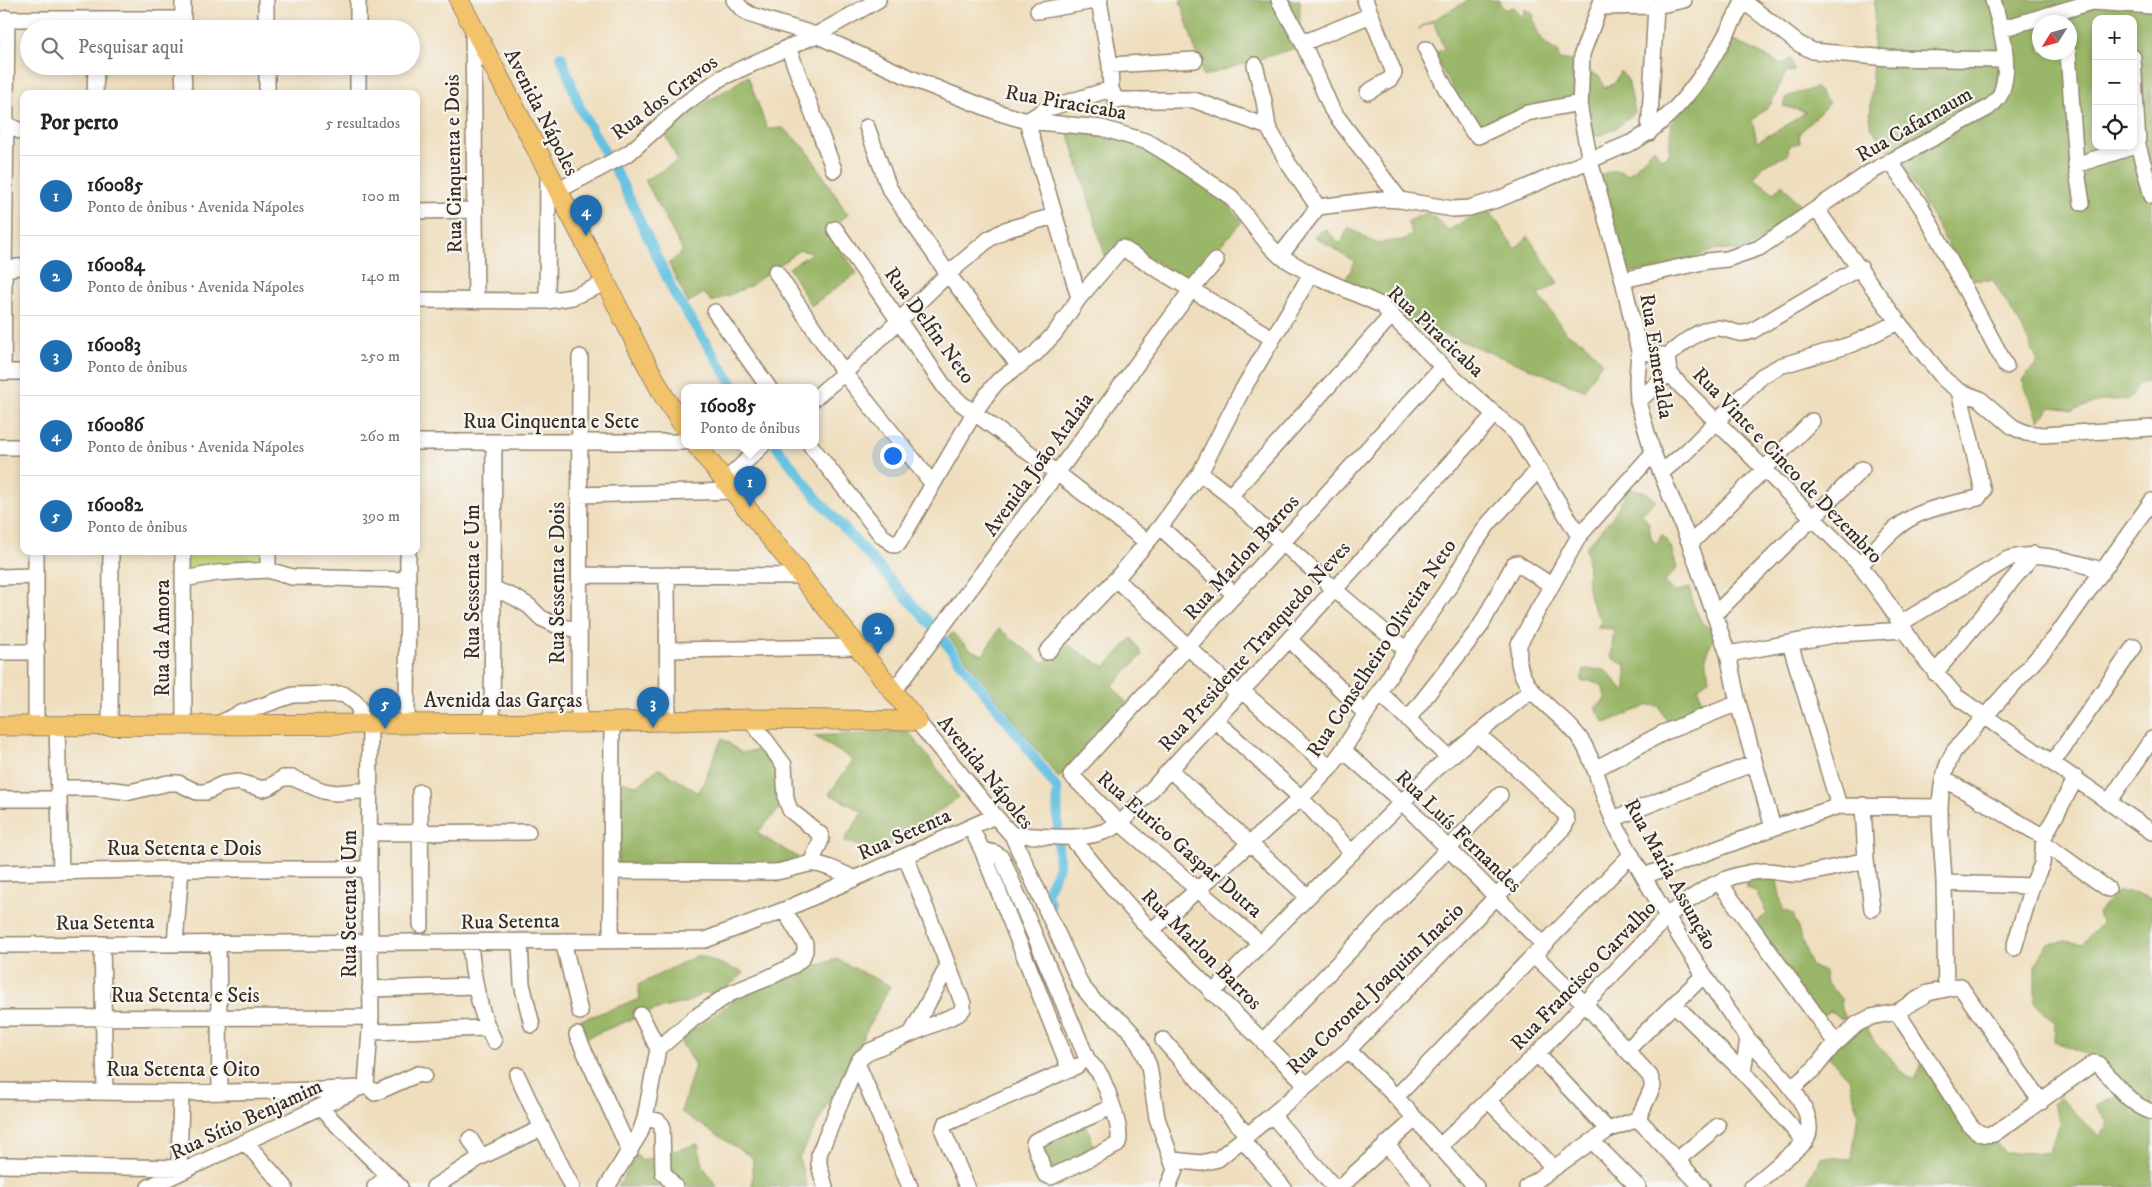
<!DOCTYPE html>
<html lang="pt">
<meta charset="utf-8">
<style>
body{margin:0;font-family:"IM FELL DW Pica",serif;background:#f6f6f6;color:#222}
.controls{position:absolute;right:15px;top:15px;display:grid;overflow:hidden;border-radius:10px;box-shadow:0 2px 8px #0003}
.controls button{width:45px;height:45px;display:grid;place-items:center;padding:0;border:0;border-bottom:1px solid #e0e0e0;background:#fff;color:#222;font:25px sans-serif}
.compass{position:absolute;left:2032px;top:15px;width:45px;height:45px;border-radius:50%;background:#fff;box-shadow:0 2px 8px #0003;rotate:233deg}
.you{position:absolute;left:892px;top:455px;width:18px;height:18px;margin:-12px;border:4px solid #fff;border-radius:50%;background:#1a73e8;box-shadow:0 0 0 8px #1a73e833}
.badge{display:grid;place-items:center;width:32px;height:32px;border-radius:50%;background:#1f6fb2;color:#fff;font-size:16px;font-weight:700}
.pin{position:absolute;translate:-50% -41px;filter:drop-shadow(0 1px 2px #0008)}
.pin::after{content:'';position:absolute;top:26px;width:18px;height:15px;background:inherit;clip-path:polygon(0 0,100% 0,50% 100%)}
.popup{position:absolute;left:681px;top:384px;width:138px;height:65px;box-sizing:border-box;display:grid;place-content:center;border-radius:10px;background:#fff;filter:drop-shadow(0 1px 4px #0005);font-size:16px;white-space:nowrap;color:#767676}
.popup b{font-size:19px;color:#222}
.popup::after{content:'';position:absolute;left:50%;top:100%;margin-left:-10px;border:10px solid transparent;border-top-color:#fff}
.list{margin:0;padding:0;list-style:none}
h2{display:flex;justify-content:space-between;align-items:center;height:65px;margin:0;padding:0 20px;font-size:21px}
h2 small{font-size:16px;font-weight:400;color:#767676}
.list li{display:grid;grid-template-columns:32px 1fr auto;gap:15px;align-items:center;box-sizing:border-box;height:80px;padding:0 20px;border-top:1px solid #e0e0e0}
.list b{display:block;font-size:19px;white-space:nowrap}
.list p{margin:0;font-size:16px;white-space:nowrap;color:#767676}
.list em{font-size:16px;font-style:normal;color:#767676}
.icon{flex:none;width:28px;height:28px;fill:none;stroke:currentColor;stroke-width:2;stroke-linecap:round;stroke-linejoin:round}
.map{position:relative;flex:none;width:2152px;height:1187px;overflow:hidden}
.search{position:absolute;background:#fff;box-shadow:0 2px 8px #0003;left:20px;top:20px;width:400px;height:55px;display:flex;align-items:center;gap:12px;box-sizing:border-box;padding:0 18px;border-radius:28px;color:#767676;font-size:19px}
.panel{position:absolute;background:#fff;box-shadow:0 2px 8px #0003;left:20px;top:90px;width:400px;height:465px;border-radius:10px}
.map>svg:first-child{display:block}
</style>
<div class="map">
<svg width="2152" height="1187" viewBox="0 0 2152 1187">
<rect width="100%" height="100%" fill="#f6f6f2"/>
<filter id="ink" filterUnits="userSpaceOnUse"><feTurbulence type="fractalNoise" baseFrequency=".02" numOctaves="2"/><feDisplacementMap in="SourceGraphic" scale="10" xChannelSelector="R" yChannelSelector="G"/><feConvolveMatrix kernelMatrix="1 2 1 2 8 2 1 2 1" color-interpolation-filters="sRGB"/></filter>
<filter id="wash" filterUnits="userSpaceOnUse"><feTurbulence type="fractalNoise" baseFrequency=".0096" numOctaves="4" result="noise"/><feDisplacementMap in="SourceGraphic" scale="20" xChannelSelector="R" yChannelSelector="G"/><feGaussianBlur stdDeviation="1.12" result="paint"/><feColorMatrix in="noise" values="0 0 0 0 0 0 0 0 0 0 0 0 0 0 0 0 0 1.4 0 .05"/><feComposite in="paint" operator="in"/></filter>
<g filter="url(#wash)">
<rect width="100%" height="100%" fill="#efdebd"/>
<path fill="#c3d476" stroke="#7f7f4a" d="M183,551H268V570L183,579Z"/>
<path fill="#9ab667" stroke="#6a7042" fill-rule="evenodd" d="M1180,0H1300L1299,47L1203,76Z
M1469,0H1500V4L1505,10L1513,7L1522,18L1525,9L1533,14C1534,30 1543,46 1558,51L1559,59L1574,61L1576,99L1476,129L1433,54L1444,49L1433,21L1417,29Z
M1875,0H2152V379L2139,384L2129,399L2101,401L2074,410L2052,407L2039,420L2022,380L2038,362L2022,328L1993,280H1968L1907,173L1870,126ZM2096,19H2133V146H2096ZM2040,22H2070V52H2040Z
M1732,39L1781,64L1791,59L1794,71L1786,72L1771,104L1752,120L1757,142L1787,125L1806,112L1783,106L1786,97L1816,88L1829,103L1799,134L1800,143L1789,145L1788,155L1764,165L1754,178L1774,193L1782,184L1807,213L1744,251L1718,249L1663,268L1625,273L1599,175L1617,170L1628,175L1654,148L1661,159L1669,155L1671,123L1698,89Z
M1620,71L1628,80L1635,112C1623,123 1609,136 1591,136L1583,94L1591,72L1600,77L1604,88L1615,83Z
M748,76L767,129L783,128L806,149L848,215L827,229L857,273L811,306L789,268L812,253L800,250L750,286L712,302L704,293L688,303L669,264L683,251L645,180L678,161L666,136L683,117Z
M1068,131L1082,132L1135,144L1165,159L1224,199L1242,222L1187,281L1122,241L1105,255Z
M1490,211L1515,249L1528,236L1558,283L1539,295L1566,333L1584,342L1602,362L1584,390L1388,312L1344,283L1355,262L1314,236L1325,229L1341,244L1348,227L1375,243L1405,240L1412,233L1407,222L1427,212L1449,230L1474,215Z
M1629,489L1644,491L1656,500L1642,514L1649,524L1651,538L1656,544L1662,535L1671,547L1677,569L1664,582L1674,592L1690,588L1693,604L1702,623L1716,632L1706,657L1709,679L1698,688L1702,703L1694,717L1669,725L1659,706L1649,705L1605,723L1595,708L1605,700L1603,686L1590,681H1581L1584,669L1605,670L1626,693V666L1611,657L1614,629L1597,628L1602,620C1581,596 1591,575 1586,547L1611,519Z
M999,629L1043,663L1068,645L1105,667L1132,638L1142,655L1112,686L1127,703L1059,778L948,636L953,633L969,649L983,655Z
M908,731L959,797L879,853L844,841L863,812L829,794L853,760L814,736Z
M722,738L742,753L755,750L772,762L778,773L781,807L757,833L802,860L785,867L618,864L623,781L638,786L658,768L699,793Z
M1776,876L1783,910L1793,914L1811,966L1824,972L1826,983L1842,998L1840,1004L1846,1019H1839L1830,1011L1821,1017L1751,926L1767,914L1756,891L1747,888L1745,878Z
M2117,892H2133L2152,899V1187H1805L1821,1157L1852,1159L1858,1113L1849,1078L1826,1054L1866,1025L1876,1045L1890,1057L1900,1071L1915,1080L1925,1055L1974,1138L1994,1141L2005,1152L2048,1153L2061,1124L2052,1104L2059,1097L2099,1136L2108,1123L2096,1106L2118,1096V1075L2077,1050L2054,1041L2055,1023L2035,1003V966L2047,944L2066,941L2083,944L2101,923L2098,913Z
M698,955L744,973L716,997L705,992L690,1001L655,1010L588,1037L578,1021L640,999L638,985Z
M836,959L890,986L799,1158L807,1187H752L753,1158L681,1112L695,1065L679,1040L743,994Z
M1086,1124L1096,1151L1052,1172L1042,1145Z
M698,1144L703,1166L717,1187H618L637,1154L641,1161Z"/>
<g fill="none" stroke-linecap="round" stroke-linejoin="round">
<path stroke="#63c1e1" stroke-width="10" d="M561,56L581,110L621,181L675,295L735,388
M776,446L817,498L932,626L1018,735L1057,789L1058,830
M1051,905L1046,894L1059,866L1058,843"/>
</g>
</g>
<g filter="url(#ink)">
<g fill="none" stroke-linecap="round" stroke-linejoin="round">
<g stroke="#95846e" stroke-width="18">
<path id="minor" d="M266,0V29
M358,0V29
M734,0L743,10L751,15L816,35L913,79L1000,113L1027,121L1102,128L1148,142L1168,154L1231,197L1268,244L1280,256L1311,274L1381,305L1457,381L1516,433L1579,536
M1099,0L1110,65L1111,89L1116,100H1194L1268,127
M1279,0L1303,43L1332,110L1400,200
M1365,0L1394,73L1390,79L1368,92
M1602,0L1582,54L1580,110L1590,161L1623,280L1639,351L1637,380L1638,402L1653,453L1690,544L1728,654L1738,703L1773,828
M1742,0L1799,44L1813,51L1888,58L2005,60
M1600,7L1656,6L1684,0
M1038,11L1100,0
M0,19H183
M473,27L476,301
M183,29V0
M2001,29L2092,2L2152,6
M1303,43L1371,15
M788,47L834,170
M1426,49L1445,87L1473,132L1478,136L1527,113L1580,103
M2068,52L2076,165L2082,203
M2133,57L2138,145L2152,196
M1110,65L1195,60
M1255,65L1264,101L1268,127L1288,163L1318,207
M183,66L184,94
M267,66V94
M358,66V94
M95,94L96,66
M0,121L24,133
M1027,121L1079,298
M1027,121L1046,109L1111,89
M867,127L889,188L948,274L1019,366
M1649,133L1656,6
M1890,161L1922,208L2006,366
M2076,165L2138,145
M557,191L629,153L683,105L721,78L816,35L878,0
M1817,210L1898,322L1945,380L1959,391L1980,399L2013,427L2026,433L2043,435L2152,428
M416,211L474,210
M835,229L946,389L962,404L1057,473L1147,542
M1280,256L1318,207L1383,199L1400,200L1453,209L1469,208L1499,199L1635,141C1688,109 1717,54 1744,0
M0,270L24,266
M776,272L844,373L932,483
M1623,280L1707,261L1727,259L1759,248L1869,173L1988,108C1993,104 1999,99 2001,93C2012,65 2001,28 1993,0
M416,300L547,301L572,297L606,283
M547,301L548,177
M715,312L769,388
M1639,351L1667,356L1669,372L1679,384L1860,565L1889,605L1917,650L1957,697L2152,832
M1667,356C1680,346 1700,327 1718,328C1733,329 1736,337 1752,331L1860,267
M0,372H24
M3,372L7,18
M815,398L844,373L948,274L989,239L1005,230L1054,216
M1638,402L1669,372
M416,442H685
M811,446L882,536L895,545L899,543L974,413L991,389L999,380L1035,354L1055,333L1079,298L1122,248L1272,338
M0,447H24
M1653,453L1579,536L1519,644C1519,650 1518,657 1519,663C1524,698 1567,714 1584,745C1598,770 1603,800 1616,826C1654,900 1700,971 1748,1039L1743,1072L1805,1142L1752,1187
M1662,472L1686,452L1762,376L1780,366L1853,344L1898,322
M1200,473L1230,496L1258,523L1283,543L1335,590L1406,650
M725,481L762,446
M578,495L734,491
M1230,496L1392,315
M1160,527L1235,595
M1690,544L1812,421
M36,551V725
M183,551L184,724
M1860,565C1876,549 1891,529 1911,518C1931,507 1956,503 1978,498L1983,491L1959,391
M268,570V551
M580,575L802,576
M667,575L668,722
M0,577L36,576
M183,579L217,573L268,570L292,577L408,580
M1116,579L1239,695
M494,589L514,597L529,606L541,618L558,626L579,630
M1714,615L1862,469
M1901,623L2008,559C2039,549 2071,562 2102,570
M1289,639L1365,713
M1790,643L1839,806
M668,650L858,647
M0,652H37
M1047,652L1116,579L1160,527L1200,473L1240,394L1311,274
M1728,654L1839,634L1905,630
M1935,673L2034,554
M1242,691L1330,768
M893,692L1057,473L1192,289L1216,261
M1379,692L1448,757
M750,719L784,765L786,799L790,810L821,835V840L811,863
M1408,719L1480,627L1514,564L1517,563L1551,585
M917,721L995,816L1012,835L1081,985L1094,1001L1122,1022L1133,1034L1141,1048L1149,1066L1157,1118L1175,1170L1168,1187
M1216,721L1301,798L1352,853
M492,722L494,443
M407,723L408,551
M579,723C579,601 579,479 580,357
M218,724L241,713L293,695L343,694L355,702L360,708L359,723
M110,725L111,551
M57,726L61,871
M1343,750L1403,803L1544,945
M2053,762L2134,647
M1595,769L1663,733L1738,703
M1170,770L1308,897
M1944,779L2044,837
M59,788H98L130,792L168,783H178L197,792H206L223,784L238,782L263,789L271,786L283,778H293L323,791L336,793L370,790
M420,792L421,925
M0,799H59
M2109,802L2152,739
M1863,805L1866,860L1872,909
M1613,819L1754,763
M971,828L982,850L1070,1070
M369,833L528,832
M1012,835C1049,835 1089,845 1121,823L1495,414
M2044,837L2076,778
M1072,838L1113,888L1151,931L1307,1085
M2044,843L2108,889
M982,850L995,853L1002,858L1088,1061C1093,1066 1098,1070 1101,1076C1107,1089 1125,1134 1117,1145L1051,1177L1045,1174L1034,1143L1035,1141L1112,1107
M613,871L774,872C787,871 797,866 809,864C822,862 844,874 855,879
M0,873L181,869H369
M1644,876L1773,828L1839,806L1940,807
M1719,882L1836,1043
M1944,883L2032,886
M1151,931L1301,798L1330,768L1343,750L1406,650L1449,587L1475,543L1489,523L1539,469
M563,941L580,1012
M611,941L612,722
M520,942L522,984L532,1025
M175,943L181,869
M218,943L220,1091
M470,943C473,977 478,1010 494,1041
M102,944L105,1091
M1261,944L1112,816L1071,775L1442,367
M0,945L705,940L784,910L995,816
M2014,948L2032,886L2042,864L2044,837
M1534,955L1585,1004L1650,1076L1653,1086L1638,1119
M1946,988C1945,953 1945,918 1944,883C1943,840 1931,791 1954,751L2055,638L2152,501
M370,989L476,986
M1212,993L1435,769L1531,690
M1674,1004L1743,1072
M1897,1012L1970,1125C1978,1133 1982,1136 1994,1134L2094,1063L2098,1064C2116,1082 2126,1103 2152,1112
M641,1015L658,1049
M0,1018L371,1017
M371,1032L487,1028
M911,1034L948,966
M577,1035L630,1152
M1748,1039C1768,1062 1825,1111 1805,1142
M1163,1040L1247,1135
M1263,1041L1500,795
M1348,1050L1396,1097L1476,1187
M1627,1050L1703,976
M1537,1054L1608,1130
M857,1063L910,1187
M517,1075L542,1128L572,1187
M366,1085L371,1017L369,869L370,723
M366,1085L375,1093L418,1074L424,1075
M1792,1088L1815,1068L1832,1047L1857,1024L1871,1017L1897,1012L1928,993L1960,986L2041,1102
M0,1091L181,1093L321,1090L360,1088L366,1085
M1396,1097L1631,855
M1488,1100L1554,1168
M320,1108L400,1187
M1272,1115L1334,1187
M645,1118L658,1121L662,1125L663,1172L675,1187
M1638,1119L1702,1187
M470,1139L481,1157
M1242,1139L1283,1187
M1592,1141L1638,1187
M245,1142L285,1187
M1386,1144L1423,1187
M1439,1147L1537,1054L1668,916C1697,892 1725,873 1764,871C1776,870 1789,876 1802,874C1823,871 1845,865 1866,860
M1173,1160L1201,1163L1218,1159L1272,1115L1348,1050L1564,827L1567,821L1565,814L1518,769L1477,734
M1677,1160L1718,1126
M0,1165L186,1168
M179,1168L181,1093
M149,1187L354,1091
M375,1187L389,1176
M434,1187L481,1157L542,1128
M607,1187L640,1133L645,1118L658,1049L693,1019L729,994L768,978L794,965L802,958L805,951V944L784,910
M825,1187L819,1164V1154L857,1063L861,1058L870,1051L958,1014L963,1009V1004L906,857
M967,1187L943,1131L945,1124L1077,1066
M1340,1187L1415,1119
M1527,1187L1608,1130L1638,1119"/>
</g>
<g stroke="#95846e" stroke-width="21">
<path id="major" d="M459,0L606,283L640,352L665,398L685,428
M697,446L917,721
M0,726L579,723L750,719L917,721"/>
</g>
<use href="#minor" stroke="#fff" stroke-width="15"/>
<use href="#major" stroke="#f2c36a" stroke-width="19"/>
</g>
</g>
<g text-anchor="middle" stroke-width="4.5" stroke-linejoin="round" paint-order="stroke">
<g font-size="21" fill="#3b2a1e" stroke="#f6f6f2">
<text transform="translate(664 97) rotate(-37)" y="7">Rua dos Cravos</text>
<text transform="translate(1066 102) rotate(10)" y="7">Rua Piracicaba</text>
<text transform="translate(542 112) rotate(63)" y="7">Avenida Nápoles</text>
<text transform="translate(1914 124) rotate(-30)" y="7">Rua Cafarnaum</text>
<text transform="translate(453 164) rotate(-91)" y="7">Rua Cinquenta e Dois</text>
<text transform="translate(930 325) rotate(54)" y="7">Rua Delfin Neto</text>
<text transform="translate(1436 331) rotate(43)" y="7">Rua Piracicaba</text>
<text transform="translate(1657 356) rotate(81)" y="7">Rua Esmeralda</text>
<text x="551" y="428">Rua Cinquenta e Sete</text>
<text transform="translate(1038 464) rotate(-54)" y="7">Avenida João Atalaia</text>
<text transform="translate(1788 465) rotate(46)" y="7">Rua Vinte e Cinco de Dezembro</text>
<text transform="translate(1241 557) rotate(-48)" y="7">Rua Marlon Barros</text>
<text transform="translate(472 582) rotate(-90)" y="7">Rua Sessenta e Um</text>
<text transform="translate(557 583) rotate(-90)" y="7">Rua Sessenta e Dois</text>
<text transform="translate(162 638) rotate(-90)" y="7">Rua da Amora</text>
<text transform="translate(1254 646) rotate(-48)" y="7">Rua Presidente Tranquedo Neves</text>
<text transform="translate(1381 648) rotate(-57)" y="7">Rua Conselheiro Oliveira Neto</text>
<text x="503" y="707">Avenida das Garças</text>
<text transform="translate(986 772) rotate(51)" y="7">Avenida Nápoles</text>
<text transform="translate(1459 831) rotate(44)" y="7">Rua Luís Fernandes</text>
<text transform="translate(904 834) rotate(-24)" y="7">Rua Setenta</text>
<text transform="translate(1180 844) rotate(41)" y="7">Rua Eurico Gaspar Dutra</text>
<text x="184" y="855">Rua Setenta e Dois</text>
<text transform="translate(1671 874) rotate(61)" y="7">Rua Maria Assunção</text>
<text transform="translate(349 904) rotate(-90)" y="7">Rua Setenta e Um</text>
<text transform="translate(510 921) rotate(-1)" y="7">Rua Setenta</text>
<text transform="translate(105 922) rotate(-1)" y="7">Rua Setenta</text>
<text transform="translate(1202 949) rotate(45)" y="7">Rua Marlon Barros</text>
<text transform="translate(1583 975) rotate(-46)" y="7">Rua Francisco Carvalho</text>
<text transform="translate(1375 988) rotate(-44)" y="7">Rua Coronel Joaquim Inacio</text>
<text x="185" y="1002">Rua Setenta e Seis</text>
<text x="183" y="1076">Rua Setenta e Oito</text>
<text transform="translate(246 1119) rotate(-25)" y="7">Rua Sítio Benjamim</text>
</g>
</g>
</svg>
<div class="controls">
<button>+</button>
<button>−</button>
<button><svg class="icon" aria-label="locate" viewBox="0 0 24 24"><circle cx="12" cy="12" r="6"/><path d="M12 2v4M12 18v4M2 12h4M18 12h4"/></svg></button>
</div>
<svg class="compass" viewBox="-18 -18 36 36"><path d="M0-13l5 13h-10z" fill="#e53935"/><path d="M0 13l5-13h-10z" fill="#767676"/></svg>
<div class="you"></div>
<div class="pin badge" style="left:750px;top:507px">1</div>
<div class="popup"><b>160085</b>Ponto de ônibus</div>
<div class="pin badge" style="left:878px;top:654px">2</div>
<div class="pin badge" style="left:653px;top:728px">3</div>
<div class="pin badge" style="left:586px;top:236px">4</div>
<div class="pin badge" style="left:385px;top:729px">5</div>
<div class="search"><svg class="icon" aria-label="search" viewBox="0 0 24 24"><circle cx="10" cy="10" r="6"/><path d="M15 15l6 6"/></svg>Pesquisar aqui</div>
<section class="panel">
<h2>Por perto<small>5 resultados</small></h2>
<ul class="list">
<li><span class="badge">1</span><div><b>160085</b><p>Ponto de ônibus · Avenida Nápoles</p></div><em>100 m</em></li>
<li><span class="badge">2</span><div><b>160084</b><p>Ponto de ônibus · Avenida Nápoles</p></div><em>140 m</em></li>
<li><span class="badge">3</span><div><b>160083</b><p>Ponto de ônibus</p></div><em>250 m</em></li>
<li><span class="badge">4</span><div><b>160086</b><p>Ponto de ônibus · Avenida Nápoles</p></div><em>260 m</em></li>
<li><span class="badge">5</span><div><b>160082</b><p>Ponto de ônibus</p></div><em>390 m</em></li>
</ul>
</section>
</div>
